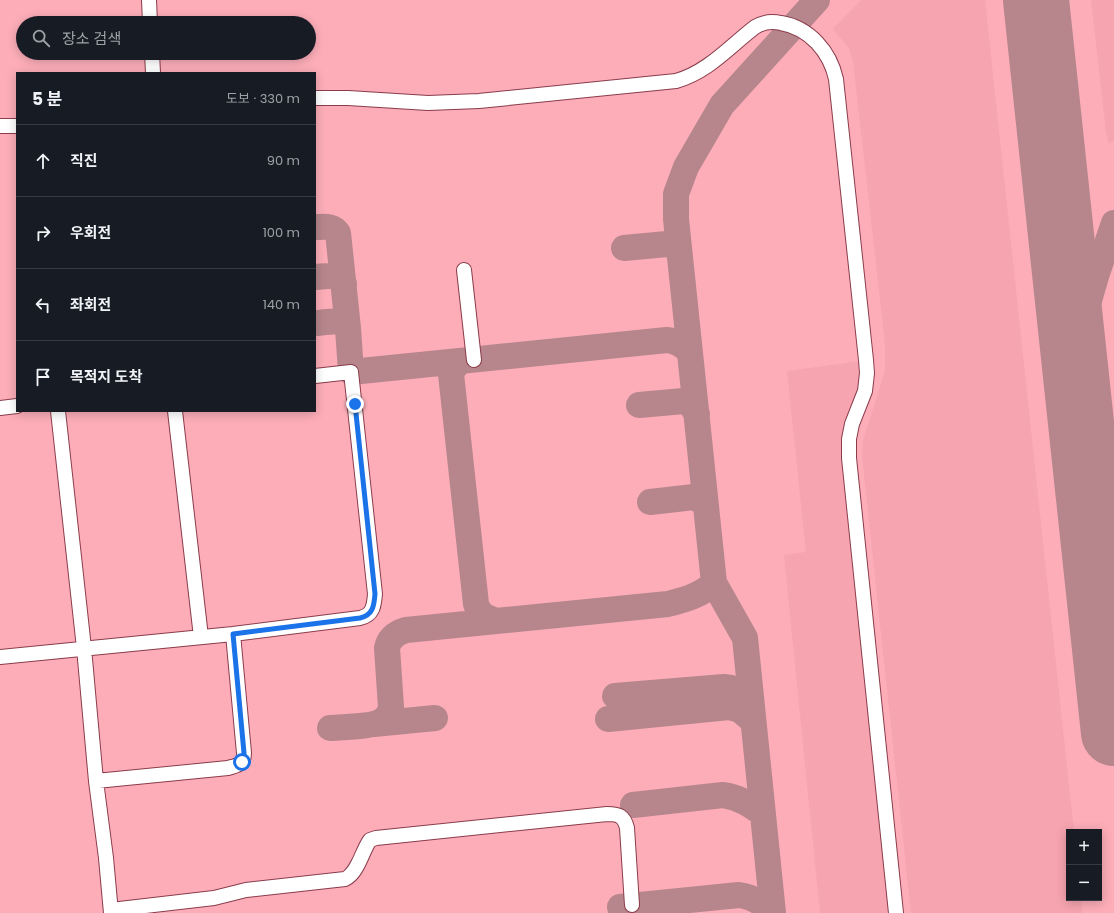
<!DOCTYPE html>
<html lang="ko">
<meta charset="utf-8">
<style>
body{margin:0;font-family:Poppins,"Noto Sans KR",sans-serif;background:#20242c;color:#f1f3f6}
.controls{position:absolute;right:12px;bottom:12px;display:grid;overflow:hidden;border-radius:0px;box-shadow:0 2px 10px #0003}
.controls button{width:36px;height:36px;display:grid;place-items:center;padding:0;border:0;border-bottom:1px solid #363941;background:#171b24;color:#f1f3f6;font:20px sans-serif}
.stop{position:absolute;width:12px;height:12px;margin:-9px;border:3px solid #1a73e8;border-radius:50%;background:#fff}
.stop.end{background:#1a73e8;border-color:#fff;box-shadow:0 1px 4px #0008}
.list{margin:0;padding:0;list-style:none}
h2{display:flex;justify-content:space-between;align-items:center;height:52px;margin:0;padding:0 16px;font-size:17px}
h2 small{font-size:13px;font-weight:400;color:#9ea1a6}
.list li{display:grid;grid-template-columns:26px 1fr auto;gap:12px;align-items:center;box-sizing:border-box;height:72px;padding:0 16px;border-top:1px solid #363941}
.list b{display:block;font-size:15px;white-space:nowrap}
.list em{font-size:13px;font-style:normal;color:#9ea1a6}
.icon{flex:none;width:22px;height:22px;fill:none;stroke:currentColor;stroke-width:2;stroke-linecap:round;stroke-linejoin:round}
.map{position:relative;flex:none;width:1114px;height:913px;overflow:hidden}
.search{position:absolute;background:#171b24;box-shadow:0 2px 10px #0003;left:16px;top:16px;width:300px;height:44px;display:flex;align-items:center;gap:10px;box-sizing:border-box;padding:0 14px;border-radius:22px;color:#9ea1a6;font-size:15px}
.panel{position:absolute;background:#171b24;box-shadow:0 2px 10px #0003;left:16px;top:72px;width:300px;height:340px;border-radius:0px}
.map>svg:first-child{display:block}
</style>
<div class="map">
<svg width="1114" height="913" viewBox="0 0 1114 913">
<rect width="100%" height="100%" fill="#f6bfc6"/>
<path fill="#fcadb8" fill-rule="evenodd" d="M0,0H1114V913H0ZM23,23H309V53H23ZM17,73H315V411H17ZM1069,832H1099V898H1069Z"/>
<path fill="#f6a4af" d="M861,0H985L1074,832H1069V898H1081L1082,913H911L862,456L863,441L885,371V344L853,61L849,48L833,29Z
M1091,0H1114V140L1109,144L1106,131Z
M862,361L860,386L844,421L842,436L889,913H820L784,555L806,552L787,371Z"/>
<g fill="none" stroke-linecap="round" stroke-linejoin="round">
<path stroke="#b6868c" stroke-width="26" d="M315,227C324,227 332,225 338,233L348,328L351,372L667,340C677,341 684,345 690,353
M624,248L667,244L679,248
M316,277C328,276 336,273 344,284
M318,323C330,322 339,318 348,328
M462,361C457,364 453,367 451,374L476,604C479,615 487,618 497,621
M1075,364L1086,311L1097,273L1114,223
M639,405L684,401L691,405L697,414
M650,502L694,497L701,501L706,506
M615,696L724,687C739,688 742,692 751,703
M608,719L729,707L740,710L753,721
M374,724L435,718
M330,728C343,727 374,727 383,720C388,717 390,712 391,707L387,648C389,638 396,633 406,630L668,604C684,600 702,595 714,583
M633,805L723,795C739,797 751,805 763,814
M620,907L739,895C752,897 763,902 770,913
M773,913L745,638L714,583L676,219V194L686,167L722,105L817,0"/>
<path stroke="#b6868c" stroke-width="66" d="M1036,0L1114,733"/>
<g stroke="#8a3c4b" stroke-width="16">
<path id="minor" d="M149,0L150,23
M152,53L153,73
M315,98H348L428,103L479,101L676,81C708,72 729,47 755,27C763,22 771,21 781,23C810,28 830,52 836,79L866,360L867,373L865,391L852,424L849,439V458L896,913
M0,126H17
M464,270L474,360
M0,408L17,406
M58,411L84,648L96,781L106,858L111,913
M175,411L201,637
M0,657L233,634L360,618C373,615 374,606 375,594L351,372L315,376
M96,781L228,768C238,765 244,765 244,753L233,634
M111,910L214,898L246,890L345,879C358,873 362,851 370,840L376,838L607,814C619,814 624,816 627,828L632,905"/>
</g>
<use href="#minor" stroke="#fff" stroke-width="14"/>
</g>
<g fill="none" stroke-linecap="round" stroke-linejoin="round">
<path stroke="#1a73e8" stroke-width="5" d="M242,762L244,759V753L233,634L360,618C373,615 374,606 375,594L355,404"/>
</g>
</svg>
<div class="controls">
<button>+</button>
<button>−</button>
</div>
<div class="stop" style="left:242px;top:762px"></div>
<div class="stop end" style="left:355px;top:404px"></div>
<div class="search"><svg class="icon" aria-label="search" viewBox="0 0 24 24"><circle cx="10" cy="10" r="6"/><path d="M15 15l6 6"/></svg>장소 검색</div>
<section class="panel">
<h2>5 분<small>도보 · 330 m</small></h2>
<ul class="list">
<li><svg class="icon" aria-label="ahead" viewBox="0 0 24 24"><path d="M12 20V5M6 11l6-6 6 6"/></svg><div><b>직진</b></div><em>90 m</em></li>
<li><svg class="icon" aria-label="right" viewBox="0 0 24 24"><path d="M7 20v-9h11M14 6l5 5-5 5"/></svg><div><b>우회전</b></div><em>100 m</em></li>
<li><svg class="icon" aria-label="left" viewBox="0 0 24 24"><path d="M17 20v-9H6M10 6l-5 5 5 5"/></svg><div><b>좌회전</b></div><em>140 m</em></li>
<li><svg class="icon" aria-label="arrive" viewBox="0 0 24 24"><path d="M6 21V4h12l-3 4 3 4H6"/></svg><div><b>목적지 도착</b></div></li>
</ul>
</section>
</div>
